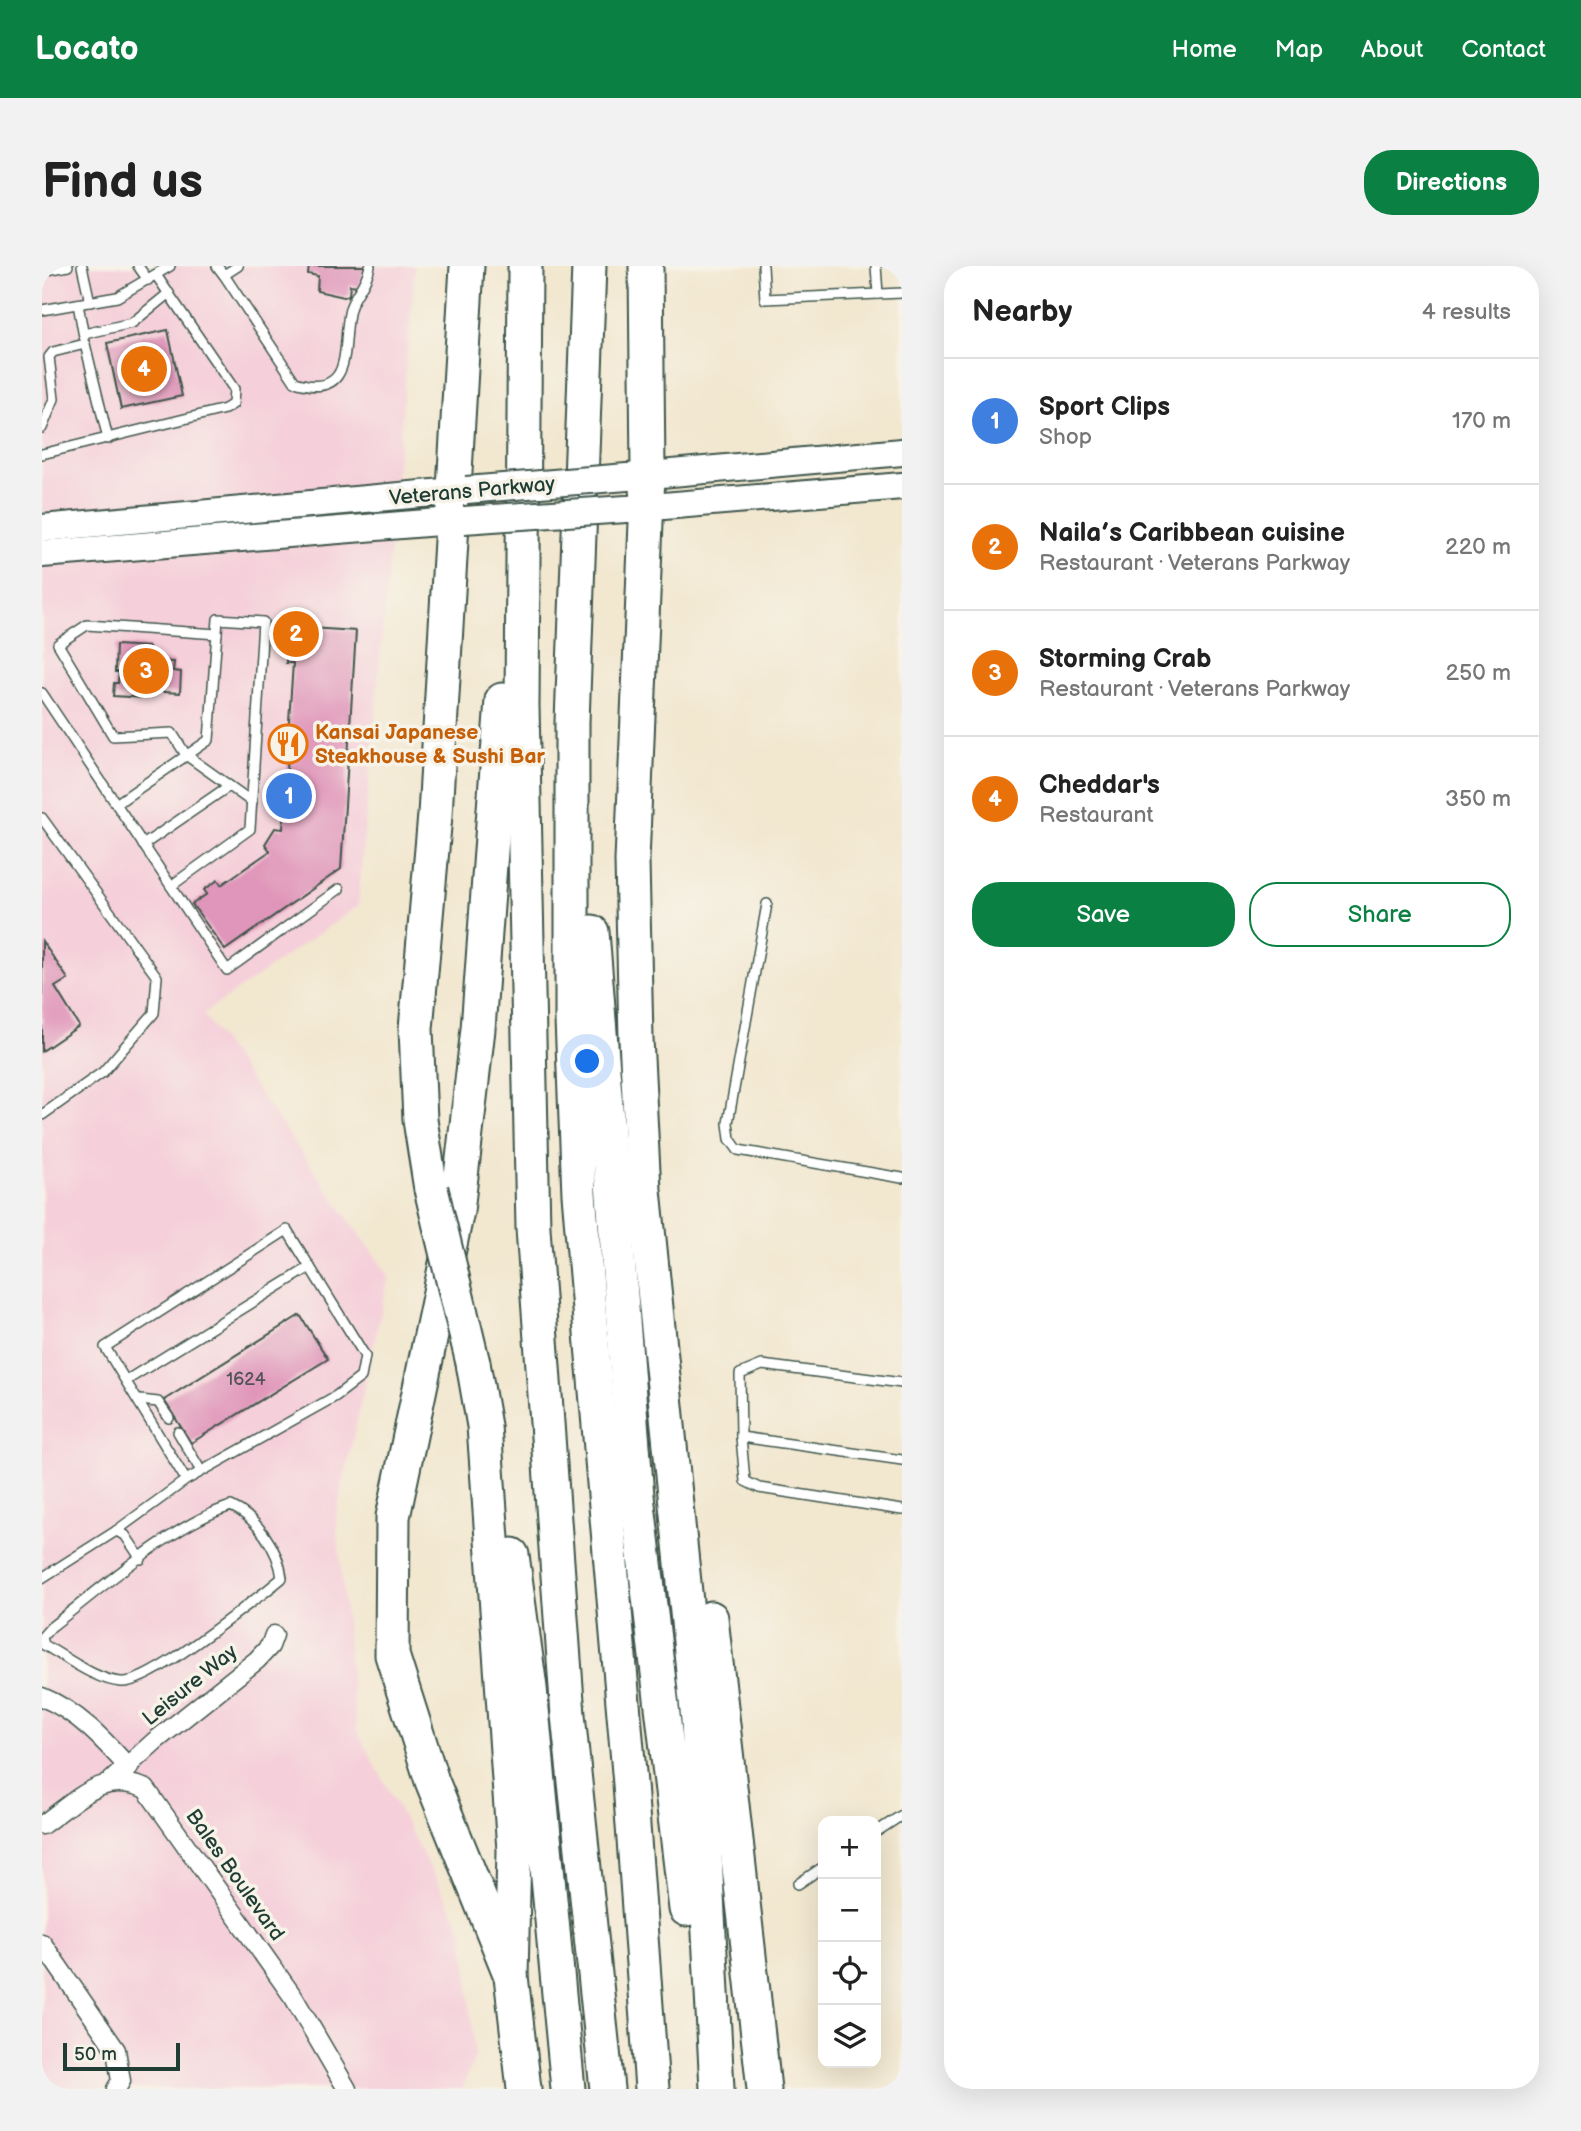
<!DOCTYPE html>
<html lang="en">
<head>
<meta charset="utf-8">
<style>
	body { margin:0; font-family:"Balsamiq Sans",sans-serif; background:#f2f2f2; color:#222 }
	.controls { position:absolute; right:21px; bottom:21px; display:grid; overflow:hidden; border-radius:14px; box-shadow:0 7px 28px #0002 }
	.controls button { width:63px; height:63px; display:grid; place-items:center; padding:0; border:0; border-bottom:2px solid #e0e0e0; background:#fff; color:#222; font:35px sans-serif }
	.scale { position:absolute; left:21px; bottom:18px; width:117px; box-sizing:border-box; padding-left:7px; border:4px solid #1f3d34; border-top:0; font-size:19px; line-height:24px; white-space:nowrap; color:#1f3d34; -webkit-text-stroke:5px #f7f3e8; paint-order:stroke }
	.you { position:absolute; left:546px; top:796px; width:24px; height:24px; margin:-18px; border:5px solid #fff; border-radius:50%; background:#1a73e8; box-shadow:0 0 0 10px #1a73e833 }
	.badge { display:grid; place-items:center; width:46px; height:46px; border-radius:50%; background:#0b8043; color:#fff; font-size:23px; font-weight:700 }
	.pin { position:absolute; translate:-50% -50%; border:4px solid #fff; box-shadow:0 2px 7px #0006 }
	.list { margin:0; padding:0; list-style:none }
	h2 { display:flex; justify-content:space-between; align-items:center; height:91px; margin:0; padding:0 28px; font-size:30px }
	h2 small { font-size:23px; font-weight:400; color:#767676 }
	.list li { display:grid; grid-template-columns:46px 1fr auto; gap:21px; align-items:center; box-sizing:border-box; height:126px; padding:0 28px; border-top:2px solid #e0e0e0 }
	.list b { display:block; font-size:26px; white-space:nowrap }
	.list p { margin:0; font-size:23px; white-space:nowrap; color:#767676 }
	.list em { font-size:23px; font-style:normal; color:#767676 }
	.actions { display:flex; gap:14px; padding:21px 28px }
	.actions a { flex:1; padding:16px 0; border:2px solid #0b8043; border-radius:28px; text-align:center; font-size:24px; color:#0b8043 }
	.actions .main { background:#0b8043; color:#fff }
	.icon { flex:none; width:38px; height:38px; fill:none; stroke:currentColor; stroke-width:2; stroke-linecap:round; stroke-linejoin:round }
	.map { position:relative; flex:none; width:860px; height:1823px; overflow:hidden; border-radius:28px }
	header { display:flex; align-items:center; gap:42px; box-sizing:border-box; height:98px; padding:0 35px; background:#0b8043; color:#fff }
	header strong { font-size:33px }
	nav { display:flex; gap:38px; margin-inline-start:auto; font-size:24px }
	.intro { display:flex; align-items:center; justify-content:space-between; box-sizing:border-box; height:168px; padding:0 42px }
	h1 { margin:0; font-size:49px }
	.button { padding:18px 32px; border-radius:28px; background:#0b8043; color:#fff; font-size:24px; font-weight:700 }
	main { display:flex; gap:42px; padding:0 42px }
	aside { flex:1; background:#fff; border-radius:28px; box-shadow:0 7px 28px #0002 }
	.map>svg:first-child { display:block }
	.built { fill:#f5cfda }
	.building { fill:#e096ba }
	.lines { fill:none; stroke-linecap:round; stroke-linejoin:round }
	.lane-casing { stroke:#3f564b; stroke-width:12 }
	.street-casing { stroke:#3f564b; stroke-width:21 }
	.secondary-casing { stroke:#3f564b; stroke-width:30 }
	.highway-casing { stroke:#3f564b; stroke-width:37 }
	.lane { stroke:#fff; stroke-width:9 }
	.street { stroke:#fff; stroke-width:18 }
	.secondary { stroke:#fff; stroke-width:26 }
	.highway { stroke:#fff; stroke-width:33 }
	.secondary-bridge-casing { stroke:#3f564b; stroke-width:30; stroke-linecap:butt }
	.highway-bridge-casing { stroke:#3f564b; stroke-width:37; stroke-linecap:butt }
	.secondary-bridge { stroke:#fff; stroke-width:26 }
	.highway-bridge { stroke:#fff; stroke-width:33 }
	.labels { text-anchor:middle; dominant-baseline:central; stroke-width:7; stroke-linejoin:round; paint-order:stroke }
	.number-label { font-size:18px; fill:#4f5356 }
	.street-label { font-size:21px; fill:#1f3d34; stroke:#f7f3e8 }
	.food-label { font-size:21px; font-weight:bold; fill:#c56008; stroke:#f7f3e8; text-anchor:start }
</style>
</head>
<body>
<header>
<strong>Locato</strong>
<nav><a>Home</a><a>Map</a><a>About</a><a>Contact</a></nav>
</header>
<div class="intro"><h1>Find us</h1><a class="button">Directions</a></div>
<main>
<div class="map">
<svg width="860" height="1823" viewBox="0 0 860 1823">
	<rect width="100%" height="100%" fill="#f7f3e8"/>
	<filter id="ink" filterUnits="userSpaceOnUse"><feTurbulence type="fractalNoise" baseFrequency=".0143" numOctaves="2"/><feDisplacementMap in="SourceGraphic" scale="14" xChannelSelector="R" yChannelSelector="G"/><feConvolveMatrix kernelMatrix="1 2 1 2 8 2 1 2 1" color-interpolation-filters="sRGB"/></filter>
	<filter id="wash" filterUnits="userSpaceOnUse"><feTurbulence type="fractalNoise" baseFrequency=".00686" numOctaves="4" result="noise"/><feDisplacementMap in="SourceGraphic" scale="28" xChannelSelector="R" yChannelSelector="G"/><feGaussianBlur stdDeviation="1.57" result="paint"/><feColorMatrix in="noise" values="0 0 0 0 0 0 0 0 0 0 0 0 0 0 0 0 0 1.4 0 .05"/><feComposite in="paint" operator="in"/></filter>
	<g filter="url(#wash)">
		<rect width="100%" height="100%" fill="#f2e7cf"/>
		<!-- built -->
		<polygon class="built" points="0,0 373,0 316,640 161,748 347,1010 294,1249 314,1463 422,1666 433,1791 420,1823 0,1823"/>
		<g id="blocks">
			<!-- building -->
			<g class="building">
				<polygon points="267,0 323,0 317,20 308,19 307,29 302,31 275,25 276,10 266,8"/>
				<polygon points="126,64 140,130 79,143 65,77"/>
				<polygon points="252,361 314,365 299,603 183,684 150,638 165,628 162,624 176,614 179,619 228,585 223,578 233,562 241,563 246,488 239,487 240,468 246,469 251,397 244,397 245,378 251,379"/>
				<polygon points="74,379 107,381 106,395 132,396 131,405 139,406 138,427 105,425 105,432 71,430 72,417 76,417 77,406 73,406"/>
				<polygon points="0,675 26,713 13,721 37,760 0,785"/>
				<polygon points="258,1049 286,1093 149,1177 122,1134"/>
			</g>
		</g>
	</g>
	<g filter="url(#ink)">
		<use href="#blocks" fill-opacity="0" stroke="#3f564b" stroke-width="2"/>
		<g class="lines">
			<!-- lane casing -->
			<g class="lane-casing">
				<g id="lane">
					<polyline points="40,0 48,36"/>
					<polyline points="96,0 106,14"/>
					<polyline points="175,0 182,9"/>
					<path d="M196,0l-14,9 71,107c62,19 46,-40 55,-73 5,-17 16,-23 20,-43"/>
					<polyline points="721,0 723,33 860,27"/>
					<polyline points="834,0 836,28"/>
					<polyline points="0,5 26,0"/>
					<polyline points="36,38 42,71"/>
					<polyline points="0,44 75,31 128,0"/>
					<polyline points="42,68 90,57 127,27"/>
					<polyline points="0,162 12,133 7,91 11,86 43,78 66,173"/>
					<polyline points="0,188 183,143 191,138 192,123 114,9"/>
					<polyline points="175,368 45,359 16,378 71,470 130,467 144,489 210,536"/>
					<polyline points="0,427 185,704 297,623"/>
					<polyline points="74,538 167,474 176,353 221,356 208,563 129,620"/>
					<polyline points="0,552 115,711 112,747 61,806 0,849"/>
					<polyline points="101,579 187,520"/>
					<polyline points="725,638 686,857 688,873 696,884 860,912"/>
					<polyline points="85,1114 268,1001"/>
					<polyline points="860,1117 720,1099 698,1108 699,1171 860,1194"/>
					<polyline points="98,1134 116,1136 127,1152"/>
					<polyline points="136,1166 159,1205"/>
					<polyline points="699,1171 703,1215 717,1222 860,1244"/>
					<path d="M189,1240c26,12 48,44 51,72l-17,14c-27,19 -116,93 -144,90 -26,-2 -55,-25 -77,-37l-2,-8 9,-10c51,-39 120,-102 180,-121z"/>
					<polyline points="74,1265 144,1214 294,1130 319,1111 323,1090 245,964 63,1081 144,1214"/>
					<polyline points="0,1312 74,1265 83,1269 99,1293"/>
					<polyline points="834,1566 860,1549"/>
					<polyline points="756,1618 781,1601"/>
				</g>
			</g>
			<!-- street casing -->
			<g class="street-casing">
				<g id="street">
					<path d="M0,1431c35,14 62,43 87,71"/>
					<polyline points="69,1515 113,1475 215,1394 228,1380 232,1369"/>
					<path d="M0,1559c36,-25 59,-55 104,-36l148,209 53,91"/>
					<polyline points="0,1677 74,1784 79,1815 74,1823"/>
				</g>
			</g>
			<!-- secondary casing -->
			<g class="secondary-casing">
				<g id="secondary">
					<polyline points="586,211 860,186"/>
					<polyline points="586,243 860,220"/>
					<polyline points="0,262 424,224"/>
					<polyline points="0,288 422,254"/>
				</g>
			</g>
			<!-- highway casing -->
			<g class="highway-casing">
				<g id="highway">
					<polyline points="483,0 480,440 491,962 526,1449 565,1823"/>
					<polyline points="547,0 530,456 530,754 537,928 588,1518 610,1823"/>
					<polyline points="604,0 606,208 590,595 594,773 602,924 656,1454 675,1823"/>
					<polyline points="460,434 436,763 415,945 351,1251 350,1389 390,1515 469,1710"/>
					<polyline points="550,666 595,1230 644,1643"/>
					<polyline points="389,923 378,854 374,763 393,549 425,0"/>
					<polyline points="431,1097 442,1160 472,1584 469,1710 482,1823"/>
					<polyline points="470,1289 488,1422 526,1823"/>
					<polyline points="669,1352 722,1823"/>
				</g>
			</g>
			<!-- lane -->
			<use href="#lane" class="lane"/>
			<!-- street -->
			<use href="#street" class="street"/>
			<!-- secondary -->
			<use href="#secondary" class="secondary"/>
			<!-- highway -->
			<use href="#highway" class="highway"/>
			<!-- secondary-bridge casing -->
			<g class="secondary-bridge-casing">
				<g id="secondary-bridge">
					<polyline points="424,224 585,211"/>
					<polyline points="422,254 584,243"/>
				</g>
			</g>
			<!-- highway-bridge casing -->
			<g class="highway-bridge-casing">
				<polyline id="highway-bridge" points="389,923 431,1097"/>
			</g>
			<!-- secondary-bridge -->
			<use href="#secondary-bridge" class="secondary-bridge"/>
			<!-- highway-bridge -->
			<use href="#highway-bridge" class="highway-bridge"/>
		</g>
	</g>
	<!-- icons -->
	<defs>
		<g id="restaurant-ring" transform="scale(2.0125)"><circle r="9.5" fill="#f7f3e8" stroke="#e8710a" stroke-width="1.5"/><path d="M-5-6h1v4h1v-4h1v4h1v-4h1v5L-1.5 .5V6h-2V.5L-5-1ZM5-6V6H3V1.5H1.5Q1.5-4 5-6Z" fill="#e8710a"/></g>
	</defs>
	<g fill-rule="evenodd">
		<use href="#restaurant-ring" x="246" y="478"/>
	</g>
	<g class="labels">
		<!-- number labels -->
		<g class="number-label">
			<text x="204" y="1113">1624</text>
		</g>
		<!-- street labels -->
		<g class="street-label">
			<text transform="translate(430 225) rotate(-5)">Veterans Parkway</text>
			<text transform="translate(148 1419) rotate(-39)">Leisure Way</text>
			<text transform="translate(193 1609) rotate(55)">Bales Boulevard</text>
		</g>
		<!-- food labels -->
		<g class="food-label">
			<text x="273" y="466">Kansai Japanese<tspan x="273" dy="24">Steakhouse &amp; Sushi Bar</tspan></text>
		</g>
	</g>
</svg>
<div class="controls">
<button>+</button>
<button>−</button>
<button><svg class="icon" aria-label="locate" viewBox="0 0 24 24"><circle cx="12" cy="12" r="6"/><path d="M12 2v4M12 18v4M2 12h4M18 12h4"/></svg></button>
<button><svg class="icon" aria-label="layers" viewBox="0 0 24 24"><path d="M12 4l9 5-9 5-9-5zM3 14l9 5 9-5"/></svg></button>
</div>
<div class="scale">50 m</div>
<div class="you"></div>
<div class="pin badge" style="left:247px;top:530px;background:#3f7fe0">1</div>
<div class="pin badge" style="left:254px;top:368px;background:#e8710a">2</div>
<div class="pin badge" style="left:104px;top:405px;background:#e8710a">3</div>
<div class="pin badge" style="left:102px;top:103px;background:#e8710a">4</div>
</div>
<aside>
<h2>Nearby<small>4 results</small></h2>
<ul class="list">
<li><span class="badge" style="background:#3f7fe0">1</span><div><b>Sport Clips</b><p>Shop</p></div><em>170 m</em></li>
<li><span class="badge" style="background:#e8710a">2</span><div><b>Naila’s Caribbean cuisine</b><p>Restaurant · Veterans Parkway</p></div><em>220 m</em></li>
<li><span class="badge" style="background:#e8710a">3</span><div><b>Storming Crab</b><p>Restaurant · Veterans Parkway</p></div><em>250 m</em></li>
<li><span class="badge" style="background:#e8710a">4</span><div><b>Cheddar's</b><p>Restaurant</p></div><em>350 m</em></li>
</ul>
<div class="actions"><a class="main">Save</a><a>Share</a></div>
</aside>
</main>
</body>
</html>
